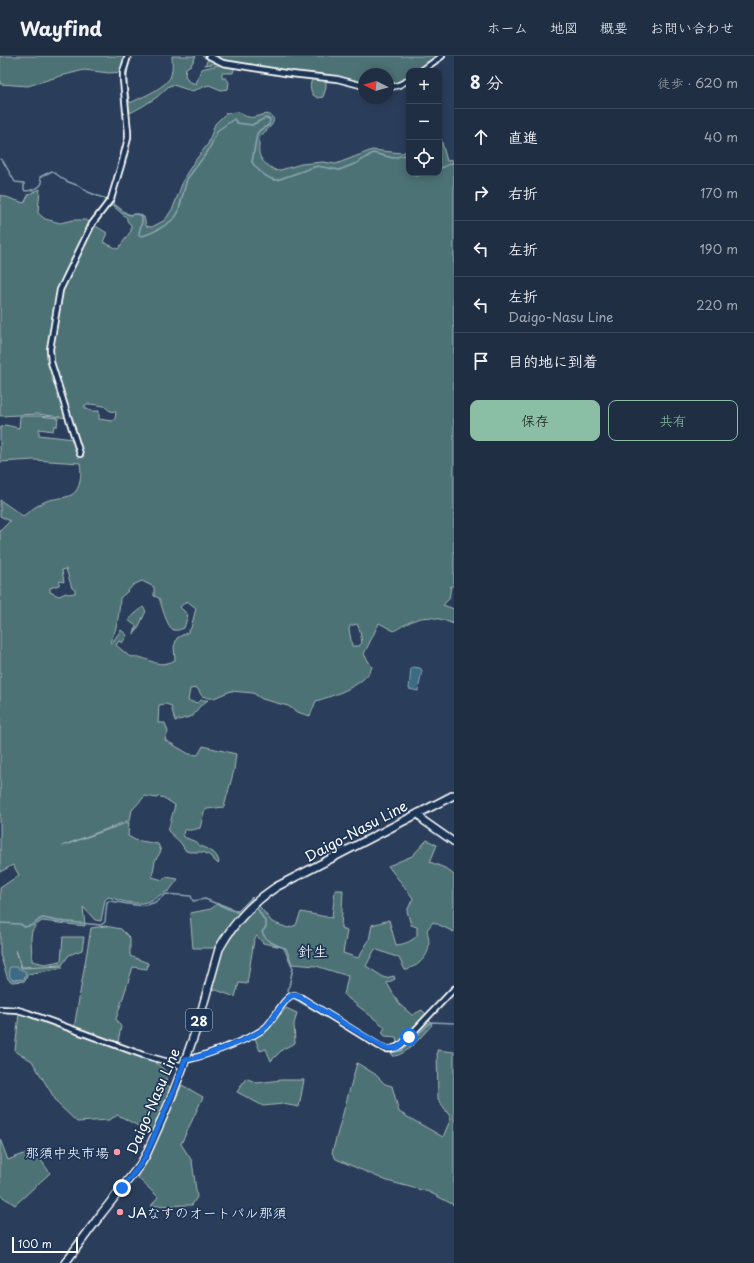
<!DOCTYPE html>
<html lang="ja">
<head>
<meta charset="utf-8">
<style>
	body { margin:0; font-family:"Playpen Sans","Klee One",sans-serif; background:#28364b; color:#f1f3f6 }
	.controls { position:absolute; right:12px; top:12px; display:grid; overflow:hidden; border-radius:8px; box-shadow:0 2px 10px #0003 }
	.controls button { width:36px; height:36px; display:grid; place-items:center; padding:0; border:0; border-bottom:1px solid #3d4a5d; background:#202e44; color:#f1f3f6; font:20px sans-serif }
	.compass { position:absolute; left:358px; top:12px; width:36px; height:36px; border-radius:50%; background:#202e44; box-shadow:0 2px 10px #0003; rotate:275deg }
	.scale { position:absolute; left:12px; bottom:10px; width:66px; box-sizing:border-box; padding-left:4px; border:2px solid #fff; border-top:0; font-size:11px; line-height:14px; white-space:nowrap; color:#fff; -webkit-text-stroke:3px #1d3557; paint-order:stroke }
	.stop { position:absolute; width:12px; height:12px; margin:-9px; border:3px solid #1a73e8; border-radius:50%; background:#fff }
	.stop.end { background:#1a73e8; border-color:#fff; box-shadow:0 1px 4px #0008 }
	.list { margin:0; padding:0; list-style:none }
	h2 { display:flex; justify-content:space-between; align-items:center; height:52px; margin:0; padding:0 16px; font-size:17px }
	h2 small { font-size:13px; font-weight:400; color:#a2a8b2 }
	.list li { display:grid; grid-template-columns:26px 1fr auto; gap:12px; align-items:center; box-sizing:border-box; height:56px; padding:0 16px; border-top:1px solid #3d4a5d }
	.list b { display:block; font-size:15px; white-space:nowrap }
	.list p { margin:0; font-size:13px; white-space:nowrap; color:#a2a8b2 }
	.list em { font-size:13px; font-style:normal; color:#a2a8b2 }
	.actions { display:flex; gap:8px; padding:12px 16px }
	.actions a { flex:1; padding:9px 0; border:1px solid #8abfa5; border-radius:8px; text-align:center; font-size:14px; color:#8abfa5 }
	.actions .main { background:#8abfa5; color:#111 }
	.icon { flex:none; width:22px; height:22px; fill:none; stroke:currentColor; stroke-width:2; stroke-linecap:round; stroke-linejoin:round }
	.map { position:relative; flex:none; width:454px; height:1207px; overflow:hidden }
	header { display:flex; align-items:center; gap:24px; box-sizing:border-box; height:56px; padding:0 20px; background:#202e44; border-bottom:1px solid #3d4a5d }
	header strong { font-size:19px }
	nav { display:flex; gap:22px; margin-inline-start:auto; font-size:14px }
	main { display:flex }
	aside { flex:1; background:#202e44 }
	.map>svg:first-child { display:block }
	.green { fill:#4e7274; stroke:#a6b8ba; fill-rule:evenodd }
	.water { fill:#3e6a84; stroke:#8ba6b5 }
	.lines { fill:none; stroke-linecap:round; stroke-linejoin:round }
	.stream { stroke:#8ba6b5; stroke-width:1.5 }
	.minor-casing { stroke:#fff; stroke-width:8 }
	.tertiary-casing { stroke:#fff; stroke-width:9 }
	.primary-casing { stroke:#fff; stroke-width:10 }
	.minor { stroke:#1d3557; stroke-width:4.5 }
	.tertiary { stroke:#1d3557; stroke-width:6 }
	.primary { stroke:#1d3557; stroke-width:7 }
	.route { stroke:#1a73e8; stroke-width:5 }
	.poi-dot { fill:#ff9aa2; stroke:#1d3557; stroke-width:1.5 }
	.labels { text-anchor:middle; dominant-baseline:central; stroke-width:3.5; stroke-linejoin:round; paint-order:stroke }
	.shield { fill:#1d3557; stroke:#bbc2cd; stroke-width:1 }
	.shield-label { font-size:13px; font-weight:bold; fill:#fff }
	.street-label { font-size:14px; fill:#fff; stroke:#1d3557 }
	.poi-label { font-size:14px; fill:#fff; stroke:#1d3557; text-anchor:end }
	.neighbourhood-label { font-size:15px; fill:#fff; stroke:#1d3557 }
</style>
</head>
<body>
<header>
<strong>Wayfind</strong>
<nav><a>ホーム</a><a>地図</a><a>概要</a><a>お問い合わせ</a></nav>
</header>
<main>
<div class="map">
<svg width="454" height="1207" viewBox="0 0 454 1207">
	<rect width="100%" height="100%" fill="#2a3d5a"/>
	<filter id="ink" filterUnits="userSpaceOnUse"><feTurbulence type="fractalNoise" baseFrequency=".025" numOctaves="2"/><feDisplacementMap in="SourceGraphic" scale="8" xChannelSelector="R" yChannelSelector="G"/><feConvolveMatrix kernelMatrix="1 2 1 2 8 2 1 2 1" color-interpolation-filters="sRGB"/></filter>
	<g filter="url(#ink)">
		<!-- green -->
		<g class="green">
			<path d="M0,0h132c-7,17 -6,29 -2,47 10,-5 38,-16 41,-28 2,-6 1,-13 1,-19h24l-5,9 -5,3 -1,7 3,6 8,3 5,-15 22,-5 -3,-1 -15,2 3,-6 -6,-3h237l-21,15h-9v6l-21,9v-12h-24v10l-38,-5v9l-3,9 -5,1 -5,-3c-3,-6 -4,-11 0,-17l-78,-12 -2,7h-11v5h4l3,4 -1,7 -7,1 -12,-5 -17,6 -19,-6 -4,1 -12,11 -14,9 -11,6 -6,1 -4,-41 -13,1 -25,-3 -27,7 -29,9 -28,-2z"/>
			<path d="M238,56c3,2 8,5 11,5 6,2 16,-5 21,-2 11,7 -7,17 -10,22 -1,2 -1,6 -1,9 -2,13 7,19 18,25l24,-7 22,-2 13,2 36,-14 30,3 7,-3v23h30v-33l2,-1 6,22 7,-1v426h-3l-2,13 -6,6 11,4v15c-28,-11 -35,-8 -60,7l-15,-8 -15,31 8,13c-6,18 -39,29 -56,34l-6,15 -13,-4 -9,-6 -26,-7 -9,-6 -22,-2 -17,7h-5l-7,-2 -5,-8 -7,1 -2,12 10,2 3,-3h7l-9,7 -6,9 -18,5 -4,-15 -5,-2 -7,1 -1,18h7l3,9 -3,8 24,14 9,1 5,-9 33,8 -2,16 -10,37 -17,2 -3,3 -4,16 -8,2h-8l-1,5 1,2c4,2 8,3 12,5 3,2 2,3 5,4 9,4 17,7 18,17l-1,1 -9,-9 -6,-3h-13l-4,-1 -6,-9 -12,-11 7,-26 -11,-7 -6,-2 -1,2 -12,-2 -13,14 -2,10 -68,26 67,-24 -1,14 7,4 23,4 3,7 -6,10 -3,16 11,3 3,-3 12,2 -9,12c-8,2 -10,6 -17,9 -14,7 -30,1 -44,-3l-3,3 -4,21 -6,-1 -12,-13 2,19 -43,-5 -6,4 -4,6 -1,6 1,24 13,3 16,-3 2,-24h21l-2,13 -13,5 -7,10 -40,2 -6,-17 5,18 41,-2 1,2 -35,6 -3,7 -13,1 -4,-3 -8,-24v-67l19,-13 -6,-10 -13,7v-341l10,-10 -10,-5v-16l23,16c6,-4 14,-11 21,-14 8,-4 17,-3 25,-6 12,-4 13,-22 11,-33l-46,-3 -34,2v-34l5,-3 14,3 1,-12h20l18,2 -1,8h-3l-1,5 -14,-2v6l35,4 -7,-21 -29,-4 -38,2v-221l24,8 5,-9 11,-5 -2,24 7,6 15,4 13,-3h13l21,13 -4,9 15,7 13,-18v-6l-4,-4v-3l-14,-12h-2l-8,7 8,-10 18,12 9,-1 6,3 2,9 6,1 13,-7 8,-12 12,-32 9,-14 14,-18 7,-20 11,-11zM90,348l14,2 6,5 6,1 -1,7 -3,2 -13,-2v-8h-8l-6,-3v-3zM66,513l6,19 3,2v3l-7,1 -2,-1 -7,3 -9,-4v-4l9,-3 1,-4 4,1 -2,-12zM142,525l12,6v9l5,2c3,8 8,30 15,32 4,1 7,-1 10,-2l4,-13 -8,-8 7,-6 9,7 -5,20 -3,4 -11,6 -3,9 1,13c-20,11 -27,-6 -45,-3l-14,-12 3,-4 3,2 5,-8 -6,-5 -9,13 -2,-1c8,-14 9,-29 10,-44l8,-7 5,-6zM357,568l3,7 2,12 -3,3h-7l-3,-17 1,-3z"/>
			<polygon points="143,551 146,555 139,570 134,578 136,570 128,564"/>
			<path d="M427,784l10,5 -7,17 15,6 9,7v57l-21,-10 -6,8c3,13 4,23 -8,33 -3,4 -8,3 -11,7h-3l-6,-12 -24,-9 -9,17 19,12 9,-2 1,3 -8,4 12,21 13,11 10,-5 5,5 5,10c-9,9 -26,32 -40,31v-11l5,-2 -1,-6 -11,-1 -3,-3 3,-6 -41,-32 4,-19 -32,-10 -24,-2 -6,-16 -23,-5 -6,-7 -3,4 -7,44 -8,-1 -4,14 -24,-9 6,-40h-24l-3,-35 21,-4 7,-6 20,8 14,-14 20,25 16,6 8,-3 5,-13 31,6 3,-28h8l-2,38 6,3 -4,22 15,5 11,-18 3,-15 17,-5 7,25c9,-1 14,-3 21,-9v-9l-6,-2 -4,-14 6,-13 -25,-32 24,-10z"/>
			<polygon points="105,870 121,873 130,882 130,900 148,907 147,913 133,911 116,963 121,971 118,986 74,972 91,872"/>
			<polygon points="286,952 297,957 294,968 295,987 283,993 271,1005 266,993 260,995 255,982 267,974"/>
			<polygon points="19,957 155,1006 168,1017 165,1028 172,1032 151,1077 118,1059 109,1064 77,1066 58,1048 32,1005 15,995"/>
			<polygon points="437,994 454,996 454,1149 429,1136 387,1125 336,1103 332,1097 357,1007 375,1018 385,1028 392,1030 399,1056 443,1081 451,1062 438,1043"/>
			<polygon points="246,1022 257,1027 281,1024 304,1024 299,1051 283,1048 263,1050 237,1036"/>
			<polygon points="182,1029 203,1041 181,1088 192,1105 197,1141 192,1149 151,1150 158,1141 138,1122 150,1099"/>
			<polygon points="0,1083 8,1104 34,1094 50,1117 15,1149 0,1139"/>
		</g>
		<!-- water -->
		<g class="water">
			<polygon points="413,611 420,612 422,614 418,635 409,633 411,612"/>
			<polygon points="11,911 16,911 26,916 25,921 24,923 13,924 10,921 9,912"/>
		</g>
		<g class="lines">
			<!-- stream -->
			<g class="stream">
				<path d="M0,103l3,2 12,21 9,1v6l1,2c6,0 15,-3 17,-8l-2,-6 12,-6 14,10 13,5 9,6 20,8"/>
				<polyline points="409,110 409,114"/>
				<polyline points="439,113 454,106"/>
				<polyline points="410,117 416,120 427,117"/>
				<path d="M111,146l16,12c5,2 9,-2 14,1 4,8 -3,13 -2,21 10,0 35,-14 39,-23l9,-34 21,-28 10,-21 16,-11 3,4 15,2 13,-7 5,1 -1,6 -9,5 -3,4 -5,28c4,7 16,18 25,18l40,-14 22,4 18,-7 16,-10 20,5 16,-4"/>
				<path d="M257,852l9,15v4l-4,5c4,10 13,12 22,16l9,20 -5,23"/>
				<path d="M0,867l20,1 5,3 8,-2 7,-6 3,-1 15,3 43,4 4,-3 2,-20 2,-1c14,1 30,8 44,2 5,-2 8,-6 13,-9l25,2 2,5 12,-2 34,14 13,-14"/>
				<polyline points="295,943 388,997 401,995 431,966 454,967"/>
			</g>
			<!-- minor casing -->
			<g class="minor-casing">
				<g id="minor">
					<polyline points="209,0 223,7 291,18 337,23 364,30"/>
					<polyline points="421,15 442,0"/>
					<polyline points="388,32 399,29 409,24"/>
					<polyline points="80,398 51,306 50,293 60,234 92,168 111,143 122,106 128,82 128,76 123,24 123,16 128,0"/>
					<polyline points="0,953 18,954 28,957 143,999 183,1010"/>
					<path d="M185,1004c17,-3 69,-22 81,-33 7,-6 19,-32 28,-32 2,0 4,2 6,2l79,49 6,3h6l6,-2 5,-3 52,-55"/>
				</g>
			</g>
			<!-- tertiary casing -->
			<g class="tertiary-casing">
				<polyline id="tertiary" points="418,757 424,765 454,786"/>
			</g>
			<!-- primary casing -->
			<g class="primary-casing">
				<path id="primary" d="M65,1207l37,-50 38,-48 6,-10 21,-47 14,-36 16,-45 22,-78c14,-26 33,-46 57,-62l178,-92"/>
			</g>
			<!-- minor -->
			<use href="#minor" class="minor"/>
			<!-- tertiary -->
			<use href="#tertiary" class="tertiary"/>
			<!-- primary -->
			<use href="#primary" class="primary"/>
		</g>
	</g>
	<g class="lines" filter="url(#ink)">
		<!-- route -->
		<path class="route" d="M122,1132l18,-23 6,-10 29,-67 10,-28c18,-3 68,-21 81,-33 7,-6 19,-32 28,-32 2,0 4,2 6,2l85,51h12l12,-11"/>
	</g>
	<!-- markers -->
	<g class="poi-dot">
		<circle cx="117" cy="1096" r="4"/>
		<circle cx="120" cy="1156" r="4"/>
	</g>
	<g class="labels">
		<!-- shield labels -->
		<rect class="shield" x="186" y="953" width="26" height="22" rx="3"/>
		<g class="shield-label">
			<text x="199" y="964">28</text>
		</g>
		<!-- street labels -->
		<g class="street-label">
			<text transform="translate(356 775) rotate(-28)">Daigo-Nasu Line</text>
			<text transform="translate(153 1045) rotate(-67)">Daigo-Nasu Line</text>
		</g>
		<!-- poi labels -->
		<g class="poi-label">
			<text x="109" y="1096">那須中央市場</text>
			<text x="128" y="1156" text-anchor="start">JAなすのオートパル那須</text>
		</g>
		<!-- neighbourhood labels -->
		<g class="neighbourhood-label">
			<text x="313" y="894">針生</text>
		</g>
	</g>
</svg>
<div class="controls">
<button>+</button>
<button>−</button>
<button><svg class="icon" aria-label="locate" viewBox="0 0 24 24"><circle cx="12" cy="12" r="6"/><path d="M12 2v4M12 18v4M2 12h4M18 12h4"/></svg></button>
</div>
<svg class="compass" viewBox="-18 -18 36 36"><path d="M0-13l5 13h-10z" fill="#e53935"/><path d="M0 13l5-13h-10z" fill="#a2a8b2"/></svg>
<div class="scale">100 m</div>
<div class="stop" style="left:409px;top:981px"></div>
<div class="stop end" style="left:122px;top:1132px"></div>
</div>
<aside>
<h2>8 分<small>徒歩 · 620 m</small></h2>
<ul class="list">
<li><svg class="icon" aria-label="ahead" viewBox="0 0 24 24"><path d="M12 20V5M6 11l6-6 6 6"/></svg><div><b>直進</b></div><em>40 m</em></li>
<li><svg class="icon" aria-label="right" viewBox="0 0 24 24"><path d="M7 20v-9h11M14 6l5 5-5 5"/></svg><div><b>右折</b></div><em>170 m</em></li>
<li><svg class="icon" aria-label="left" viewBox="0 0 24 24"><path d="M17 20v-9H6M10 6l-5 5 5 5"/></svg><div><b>左折</b></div><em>190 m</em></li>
<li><svg class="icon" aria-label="left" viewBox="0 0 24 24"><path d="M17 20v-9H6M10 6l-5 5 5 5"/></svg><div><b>左折</b><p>Daigo-Nasu Line</p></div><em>220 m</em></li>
<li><svg class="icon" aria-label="arrive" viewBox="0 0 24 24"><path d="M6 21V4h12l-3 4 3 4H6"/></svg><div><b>目的地に到着</b></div></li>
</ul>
<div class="actions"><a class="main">保存</a><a>共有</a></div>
</aside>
</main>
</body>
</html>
